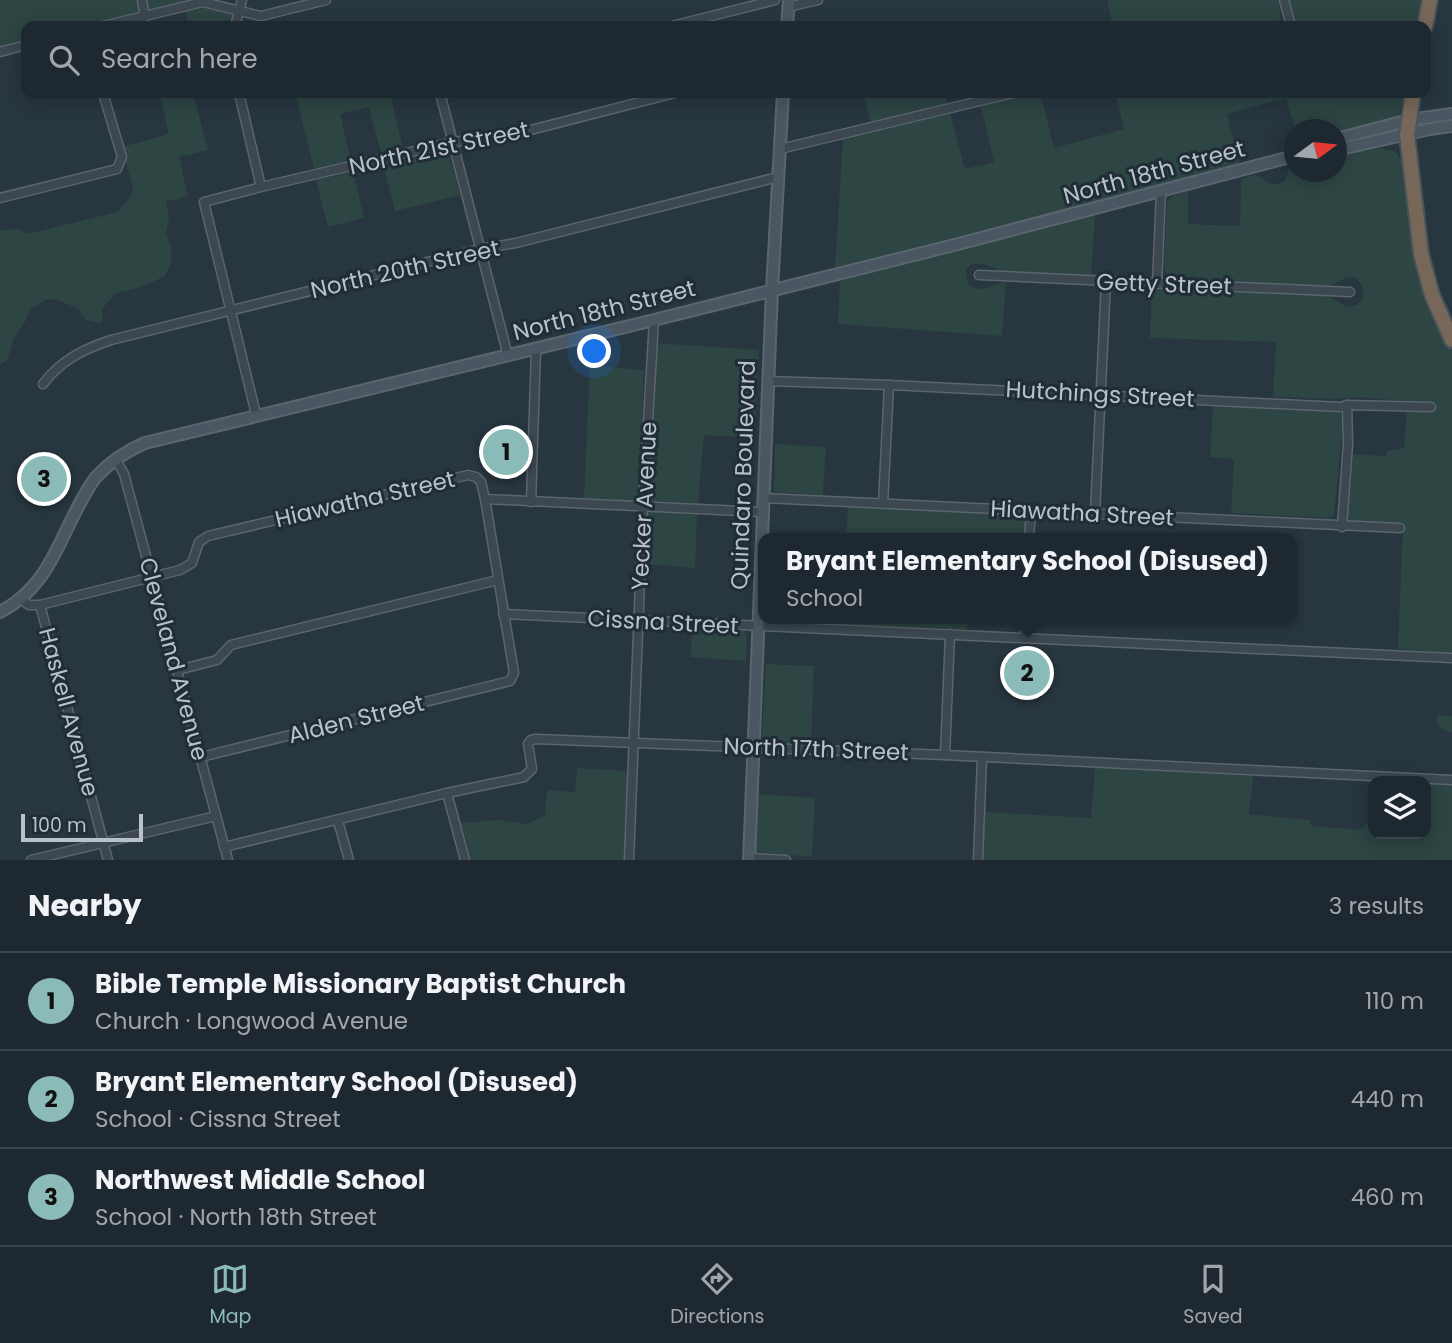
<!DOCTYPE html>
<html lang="en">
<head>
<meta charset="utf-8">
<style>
	body { margin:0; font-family:Poppins,sans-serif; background:#263038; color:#f1f3f6 }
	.controls { position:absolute; right:21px; bottom:21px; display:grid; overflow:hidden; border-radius:14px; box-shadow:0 4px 18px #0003 }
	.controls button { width:63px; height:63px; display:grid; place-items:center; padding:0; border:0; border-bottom:2px solid #3c444c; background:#1e2830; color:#f1f3f6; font:35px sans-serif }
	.compass { position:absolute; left:1284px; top:119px; width:63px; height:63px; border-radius:50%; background:#1e2830; box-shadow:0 4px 18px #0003; rotate:75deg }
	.scale { position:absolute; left:21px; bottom:18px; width:122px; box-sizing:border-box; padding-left:7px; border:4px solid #b9c2cb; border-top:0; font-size:19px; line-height:24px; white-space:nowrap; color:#b9c2cb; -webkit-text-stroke:5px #202c36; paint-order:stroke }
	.you { position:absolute; left:595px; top:352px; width:24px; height:24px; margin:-18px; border:5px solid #fff; border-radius:50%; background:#1a73e8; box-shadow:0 0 0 10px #1a73e833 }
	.badge { display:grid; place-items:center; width:46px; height:46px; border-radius:50%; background:#8bbbb9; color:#111; font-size:23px; font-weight:700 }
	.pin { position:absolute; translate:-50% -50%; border:4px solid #fff; box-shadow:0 2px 7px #0006 }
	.popup { position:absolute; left:758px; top:533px; width:539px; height:91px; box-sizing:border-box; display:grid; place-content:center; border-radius:14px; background:#1e2830; filter:drop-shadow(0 2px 5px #0005); font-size:23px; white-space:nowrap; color:#a1a6ab }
	.popup b { font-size:26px; color:#f1f3f6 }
	.popup::after { content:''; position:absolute; left:50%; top:100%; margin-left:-14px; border:14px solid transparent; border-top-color:#1e2830 }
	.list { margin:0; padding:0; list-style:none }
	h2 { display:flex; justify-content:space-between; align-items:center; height:91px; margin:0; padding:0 28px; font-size:30px }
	h2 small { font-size:23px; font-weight:400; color:#a1a6ab }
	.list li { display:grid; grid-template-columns:46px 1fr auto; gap:21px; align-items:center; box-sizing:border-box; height:98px; padding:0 28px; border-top:2px solid #3c444c }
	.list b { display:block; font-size:26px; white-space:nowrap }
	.list p { margin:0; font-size:23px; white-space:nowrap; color:#a1a6ab }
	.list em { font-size:23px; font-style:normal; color:#a1a6ab }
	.icon { flex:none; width:38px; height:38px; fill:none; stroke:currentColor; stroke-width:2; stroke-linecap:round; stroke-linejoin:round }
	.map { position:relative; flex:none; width:1452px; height:860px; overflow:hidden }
	.search { position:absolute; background:#1e2830; box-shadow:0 4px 18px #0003; left:21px; right:21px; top:21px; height:77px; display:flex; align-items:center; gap:18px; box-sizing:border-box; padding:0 24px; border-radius:14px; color:#a1a6ab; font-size:26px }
	.sheet { height:385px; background:#1e2830 }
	nav { display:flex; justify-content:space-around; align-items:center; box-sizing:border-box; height:98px; border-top:2px solid #3c444c; background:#1e2830; font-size:19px; color:#a1a6ab }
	nav a { display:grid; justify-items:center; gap:4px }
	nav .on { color:#8bbbb9 }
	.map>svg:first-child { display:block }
	.green { fill:#2d4543 }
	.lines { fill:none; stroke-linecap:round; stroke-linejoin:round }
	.street-casing { stroke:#5a656e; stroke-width:11 }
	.secondary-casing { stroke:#5a656e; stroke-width:14 }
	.highway-casing { stroke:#47525b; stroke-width:18 }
	.street { stroke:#3c4750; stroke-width:8 }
	.secondary { stroke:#4a5763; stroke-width:10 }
	.highway { stroke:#766759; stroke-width:14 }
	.labels { text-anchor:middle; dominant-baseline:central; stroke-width:6; stroke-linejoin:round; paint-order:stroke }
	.street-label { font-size:23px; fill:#b9c2cb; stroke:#202c36 }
</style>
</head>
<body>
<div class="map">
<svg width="1452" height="860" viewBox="0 0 1452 860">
	<rect width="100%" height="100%" fill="#283640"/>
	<!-- green -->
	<g class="green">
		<polygon points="0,0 189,0 83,26 26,26 26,40 0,47"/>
		<polygon points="1112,0 1278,0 1281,20 1256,26 1113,26 1107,1"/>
		<polygon points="1289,0 1421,0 1416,26 1296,26"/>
		<polygon points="209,7 230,12 232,16 231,26 189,26 185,11"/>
		<polygon points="159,93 193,93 208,150 179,157 188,196 166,202 169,219 166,234 171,246 171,263 165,276 142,287 116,293 102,309 103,319 100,323 86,320 77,308 55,299 45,300 30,310 24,324 15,336 7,360 0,365 0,230 19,229 28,234 117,212 129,199 133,189 122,147 169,134"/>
		<polygon points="295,93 411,93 391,98 403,148 381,153 369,107 340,114 351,160 314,169"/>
		<polygon points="863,93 945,93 948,105 871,124"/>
		<polygon points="1033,93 1040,93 1054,148 1124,129 1116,93 1404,93 1400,113 1393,119 1337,135 1336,130 1295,129 1286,98 1227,114 1239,165 835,268 843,139 950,114 965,169 994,162 981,106"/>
		<path d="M1380,148l14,3 9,11 37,165 12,24v302l-54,-4 5,-125 -53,-3 -2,-4 3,-63 34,2 2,-5 17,-3 3,-36h26l4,-8 -79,-7 -21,2 -64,-2 3,-55 -126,-4 2,-50 177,8 18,11 12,-3c7,-9 5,-21 -5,-27 -12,0 -18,8 -29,9l-154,-7 -7,-9 3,-68 6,-6 15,-4v32l52,2 1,-47 14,-4c16,5 10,15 30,6l5,-14 4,-4v9h42l1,-17z"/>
		<polygon points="445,149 448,151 460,195 395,211 383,163"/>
		<polygon points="353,171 364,218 328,227 316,180"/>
		<path d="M1095,215l-4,61 -85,-4c-13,-2 -22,-12 -35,-7l-5,5 2,14c14,11 22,0 38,-2l-4,54 -164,-12 2,-43z"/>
		<polygon points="655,343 759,350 755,438 704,435 698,503 650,501 647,498"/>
		<polygon points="590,365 644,370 639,498 635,501 584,498"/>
		<polygon points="1213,405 1337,411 1341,414 1343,421 1334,516 1329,518 1231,513 1234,459 1210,457"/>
		<polygon points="775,444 826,447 823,495 774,492"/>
		<polygon points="848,506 1022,515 1026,518 1025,538 846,538"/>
		<polygon points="650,512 697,514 695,568 645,564 647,514"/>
		<polygon points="817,619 967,619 967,630 817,624"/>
		<polygon points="692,628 743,631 747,637 746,661 691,657"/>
		<polygon points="766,664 814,666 811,745 765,741 762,735"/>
		<polygon points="1436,715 1452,716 1452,733 1439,727"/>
		<polygon points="1095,767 1253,776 1249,814 1310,820 1311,826 1359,830 1373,820 1373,834 1426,834 1426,784 1452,784 1452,860 983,860 984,812 1091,818"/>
		<polygon points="577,768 628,771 624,860 471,860 461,823 498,820 527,824 545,815 547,790 575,792"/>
		<polygon points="758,794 815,798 812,857 755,852"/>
	</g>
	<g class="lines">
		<!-- street casing -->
		<g class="street-casing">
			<g id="street">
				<polyline points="142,0 145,17"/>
				<polyline points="1284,0 1291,26"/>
				<polyline points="788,7 818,0"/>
				<polyline points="103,26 203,2 261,16 326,0"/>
				<polyline points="235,26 242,0"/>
				<polyline points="672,26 775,0"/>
				<polyline points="0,52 26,45"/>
				<polyline points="239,93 261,187"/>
				<polyline points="440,93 508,356"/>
				<polyline points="780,149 1013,93"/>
				<polyline points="0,198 117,169 122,157 103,93"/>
				<polyline points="979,275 1350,292"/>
				<polyline points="1157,284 1161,192"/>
				<polyline points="768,381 889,385 1341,407 1347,405 1431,407"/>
				<path d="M43,384c18,-24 41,-35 68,-44l369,-91 36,-6 262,-66"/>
				<polyline points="256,414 204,202 261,187 453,142 515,134 675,93"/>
				<polyline points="116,460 124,474 228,860"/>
				<polyline points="764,498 1400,528"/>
				<polyline points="485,499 763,512"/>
				<polyline points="531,502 536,349"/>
				<polyline points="883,504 889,385"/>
				<polyline points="1095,513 1106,282"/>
				<polyline points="1342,527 1348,443 1347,405"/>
				<polyline points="1029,538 1031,511"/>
				<polyline points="21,599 29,605 40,605 180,570 192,563 199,542 208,536 468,475 476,477 481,482 485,499 514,673 510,681 201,757"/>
				<polyline points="40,605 108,860"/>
				<polyline points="503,614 1452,658"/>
				<polyline points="1025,638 1026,619"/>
				<polyline points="178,670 217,660 231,645 498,580"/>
				<polyline points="945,755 950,634"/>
				<polyline points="447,793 465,860"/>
				<polyline points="338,821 349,860"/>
				<polyline points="224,847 447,793 524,777 532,769 528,744 531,740 536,739 945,755 1452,780"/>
				<polyline points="749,858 786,860"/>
				<polyline points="31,860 216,816"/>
				<polyline points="629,860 643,506 654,320"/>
				<polyline points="978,860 982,757"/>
			</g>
		</g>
		<!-- secondary casing -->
		<g class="secondary-casing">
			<g id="secondary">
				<polyline points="787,26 789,0"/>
				<polyline points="1336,139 1409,120 1452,114"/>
				<polyline points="1336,150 1430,129 1452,126"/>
				<path d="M0,612c46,-24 56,-64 79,-107 5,-9 10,-19 17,-28 14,-15 30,-26 49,-34l509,-123 304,-76 336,-88"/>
				<polyline points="749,860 772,290 783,93"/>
			</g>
		</g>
		<!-- highway casing -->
		<g class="highway-casing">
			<g id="highway">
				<polyline points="1425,26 1430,0"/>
				<polyline points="1413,93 1407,135 1421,254 1432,295 1452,340"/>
			</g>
		</g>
		<!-- street -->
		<use href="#street" class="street"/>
		<!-- secondary -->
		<use href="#secondary" class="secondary"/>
		<!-- highway -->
		<use href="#highway" class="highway"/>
	</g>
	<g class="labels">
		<!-- street labels -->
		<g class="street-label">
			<text transform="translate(439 148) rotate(-12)">North 21st Street</text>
			<text transform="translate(1154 172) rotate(-15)">North 18th Street</text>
			<text transform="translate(405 269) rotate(-13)">North 20th Street</text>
			<text transform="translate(1164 284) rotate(2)">Getty Street</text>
			<text transform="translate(604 310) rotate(-14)">North 18th Street</text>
			<text transform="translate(1100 394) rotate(3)">Hutchings Street</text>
			<text transform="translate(743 475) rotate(-88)">Quindaro Boulevard</text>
			<text transform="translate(365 499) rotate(-13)">Hiawatha Street</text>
			<text transform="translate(644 506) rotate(-87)">Yecker Avenue</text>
			<text transform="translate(1082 513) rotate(3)">Hiawatha Street</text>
			<text transform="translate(663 622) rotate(3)">Cissna Street</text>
			<text transform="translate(174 659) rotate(75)">Cleveland Avenue</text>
			<text transform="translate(69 712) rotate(75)">Haskell Avenue</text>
			<text transform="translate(356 719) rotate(-14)">Alden Street</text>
			<text transform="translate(816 749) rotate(2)">North 17th Street</text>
		</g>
	</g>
</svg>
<div class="controls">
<button><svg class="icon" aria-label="layers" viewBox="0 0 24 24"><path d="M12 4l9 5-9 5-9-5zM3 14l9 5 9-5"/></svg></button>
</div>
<svg class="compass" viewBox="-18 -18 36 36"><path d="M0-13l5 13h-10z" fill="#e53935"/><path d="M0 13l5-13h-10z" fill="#a1a6ab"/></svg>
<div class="scale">100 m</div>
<div class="you"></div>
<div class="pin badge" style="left:506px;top:452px">1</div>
<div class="pin badge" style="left:1027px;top:673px">2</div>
<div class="popup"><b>Bryant Elementary School (Disused)</b>School</div>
<div class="pin badge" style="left:44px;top:479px">3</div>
<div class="search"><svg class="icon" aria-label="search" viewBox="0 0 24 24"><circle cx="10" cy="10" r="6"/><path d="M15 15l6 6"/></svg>Search here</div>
</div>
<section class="sheet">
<h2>Nearby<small>3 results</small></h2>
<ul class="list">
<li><span class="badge">1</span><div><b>Bible Temple Missionary Baptist Church</b><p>Church · Longwood Avenue</p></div><em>110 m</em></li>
<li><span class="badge">2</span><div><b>Bryant Elementary School (Disused)</b><p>School · Cissna Street</p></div><em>440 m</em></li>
<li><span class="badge">3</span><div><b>Northwest Middle School</b><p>School · North 18th Street</p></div><em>460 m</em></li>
</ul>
</section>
<nav>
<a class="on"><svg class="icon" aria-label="map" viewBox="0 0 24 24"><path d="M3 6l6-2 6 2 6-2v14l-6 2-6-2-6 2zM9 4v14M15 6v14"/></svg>Map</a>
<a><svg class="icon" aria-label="directions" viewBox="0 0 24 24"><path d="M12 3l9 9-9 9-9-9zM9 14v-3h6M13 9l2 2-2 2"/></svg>Directions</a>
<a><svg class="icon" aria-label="saved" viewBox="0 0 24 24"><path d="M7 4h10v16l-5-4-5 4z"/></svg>Saved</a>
</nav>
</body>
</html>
